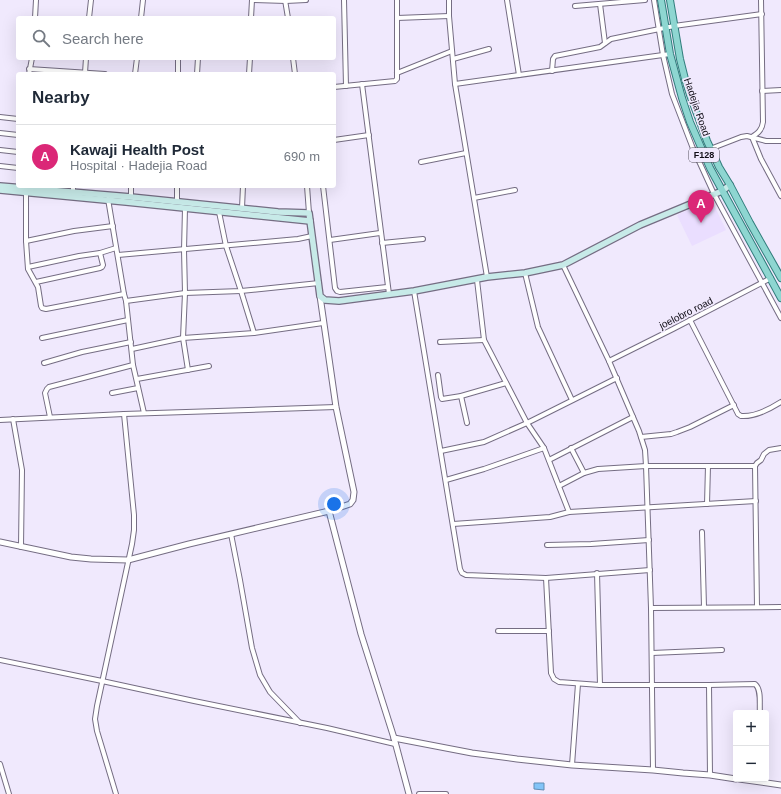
<!DOCTYPE html>
<html lang="en">
<head>
<meta charset="utf-8">
<style>
	body { margin:0; font-family:Arial,sans-serif; background:#f2f2f3; color:#1f2937 }
	.controls { position:absolute; right:12px; bottom:12px; display:grid; overflow:hidden; border-radius:4px; box-shadow:0 4px 16px #0002 }
	.controls button { width:36px; height:36px; display:grid; place-items:center; padding:0; border:0; border-bottom:1px solid #e0e1e3; background:#fff; color:#1f2937; font:20px sans-serif }
	.you { position:absolute; left:334px; top:504px; width:14px; height:14px; margin:-10px; border:3px solid #fff; border-radius:50%; background:#1a73e8; box-shadow:0 0 0 6px #1a73e833 }
	.badge { display:grid; place-items:center; width:26px; height:26px; border-radius:50%; background:#db2777; color:#fff; font-size:13px; font-weight:700 }
	.pin { position:absolute; translate:-50% -33px; filter:drop-shadow(0 1px 2px #0008) }
	.pin::after { content:''; position:absolute; top:21px; width:14px; height:12px; background:inherit; clip-path:polygon(0 0,100% 0,50% 100%) }
	.list { margin:0; padding:0; list-style:none }
	h2 { display:flex; justify-content:space-between; align-items:center; height:52px; margin:0; padding:0 16px; font-size:17px }
	h2 small { font-size:13px; font-weight:400; color:#747a83 }
	.list li { display:grid; grid-template-columns:26px 1fr auto; gap:12px; align-items:center; box-sizing:border-box; height:64px; padding:0 16px; border-top:1px solid #e0e1e3 }
	.list b { display:block; font-size:15px; white-space:nowrap }
	.list p { margin:0; font-size:13px; white-space:nowrap; color:#747a83 }
	.list em { font-size:13px; font-style:normal; color:#747a83 }
	.icon { flex:none; width:22px; height:22px; fill:none; stroke:currentColor; stroke-width:2; stroke-linecap:round; stroke-linejoin:round }
	.map { position:relative; flex:none; width:781px; height:794px; overflow:hidden }
	.search { position:absolute; background:#fff; box-shadow:0 4px 16px #0002; left:16px; top:16px; width:320px; height:44px; display:flex; align-items:center; gap:10px; box-sizing:border-box; padding:0 14px; border-radius:4px; color:#747a83; font-size:15px }
	.panel { position:absolute; background:#fff; box-shadow:0 4px 16px #0002; left:16px; top:72px; width:320px; height:116px; border-radius:4px }
	.map>svg:first-child { display:block }
	.built { fill:#eadeff }
	.water { fill:#82c4f8; stroke:#608db4 }
	.lines { fill:none; stroke-linecap:round; stroke-linejoin:round }
	.minor-casing { stroke:#756d83; stroke-width:6 }
	.tertiary-casing { stroke:#756d83; stroke-width:7 }
	.secondary-casing { stroke:#756d83; stroke-width:8 }
	.primary-casing { stroke:#317d7c; stroke-width:8 }
	.minor { stroke:#fff; stroke-width:4 }
	.tertiary { stroke:#fff; stroke-width:5 }
	.secondary { stroke:#c7eae8; stroke-width:5.5 }
	.primary { stroke:#8ed6d1; stroke-width:6 }
	.labels { text-anchor:middle; dominant-baseline:central; stroke-width:3.5; stroke-linejoin:round; paint-order:stroke }
	.shield { fill:#f0e9fd; stroke:#534f5b; stroke-width:1 }
	.shield-label { font-size:9px; font-weight:bold; fill:#100d16 }
	.street-label { font-size:10px; fill:#100d16; stroke:#f0e9fd }
</style>
</head>
<body>
<div class="map">
<svg width="781" height="794" viewBox="0 0 781 794">
	<rect width="100%" height="100%" fill="#f0e9fd"/>
	<!-- built -->
	<polygon class="built" points="711,199 726,230 692,246 677,215"/>
	<!-- water -->
	<polygon class="water" points="534,783 544,783 544,790 534,789"/>
	<g class="lines">
		<!-- minor casing -->
		<g class="minor-casing">
			<g id="minor">
				<polyline points="252,0 286,1 306,0"/>
				<polyline points="285,0 288,18"/>
				<polyline points="344,0 346,86"/>
				<polyline points="449,0 449,16 455,84 487,277"/>
				<polyline points="507,0 519,75"/>
				<polyline points="654,0 663,55 672,94 692,146 714,194 781,318"/>
				<path d="M761,0l2,122c-1,8 -5,11 -11,15l9,22 20,37"/>
				<polyline points="600,4 605,43"/>
				<polyline points="575,6 645,0"/>
				<polyline points="35,18 36,0"/>
				<polyline points="89,18 91,0"/>
				<polyline points="141,18 143,0"/>
				<polyline points="251,18 252,0"/>
				<polyline points="397,18 449,16"/>
				<polyline points="293,58 295,74"/>
				<polyline points="453,59 489,49"/>
				<polyline points="29,69 105,74"/>
				<polyline points="552,71 553,59 555,56 600,47 611,39 674,26 762,14"/>
				<polyline points="85,73 86,58"/>
				<polyline points="397,73 452,51"/>
				<polyline points="29,74 32,58"/>
				<polyline points="135,74 137,58"/>
				<polyline points="178,74 178,58"/>
				<polyline points="197,74 198,58"/>
				<polyline points="249,74 250,58"/>
				<polyline points="362,84 389,294"/>
				<polyline points="455,84 670,54"/>
				<polyline points="334,87 395,81 397,79 397,0"/>
				<polyline points="762,91 781,90"/>
				<polyline points="0,117 18,119"/>
				<polyline points="0,133 18,135"/>
				<polyline points="334,140 369,135"/>
				<polyline points="710,149 741,137 747,136 766,141 781,141"/>
				<polyline points="0,150 18,152"/>
				<polyline points="421,162 466,153"/>
				<polyline points="0,166 18,168"/>
				<polyline points="73,186 73,193"/>
				<polyline points="131,186 131,197"/>
				<polyline points="307,186 309,213"/>
				<polyline points="323,186 335,288 337,291 340,292 387,287"/>
				<polyline points="26,193 26,241 28,269 38,287 41,306 42,308 46,309 124,294"/>
				<polyline points="474,198 515,190"/>
				<polyline points="108,199 124,294 126,301 133,365 144,413"/>
				<polyline points="177,201 177,186"/>
				<polyline points="185,208 184,250 185,293 183,338 188,370"/>
				<polyline points="242,208 243,186"/>
				<polyline points="219,212 226,246 241,291 254,333"/>
				<polyline points="330,240 380,233"/>
				<polyline points="26,241 74,231 113,226"/>
				<polyline points="382,243 423,239"/>
				<polyline points="118,255 298,239 312,236"/>
				<polyline points="563,265 609,361 639,431 645,450 646,466 651,608 653,770"/>
				<polyline points="28,267 79,256 100,253 116,248"/>
				<polyline points="525,273 538,327 572,400"/>
				<polyline points="477,280 484,340 527,423 544,448 569,512"/>
				<polyline points="36,282 100,268 102,267 103,265 100,253"/>
				<polyline points="414,291 460,569 462,573 466,575 546,578 650,570"/>
				<polyline points="126,301 185,293 241,291 319,283"/>
				<path d="M690,320l48,94 3,2c13,1 29,-7 40,-14"/>
				<polyline points="42,338 128,320"/>
				<polyline points="440,342 484,340"/>
				<polyline points="132,349 183,338 254,333 323,323"/>
				<polyline points="609,361 673,329 771,278"/>
				<polyline points="44,363 82,352 131,342"/>
				<polyline points="438,375 441,397 442,399 461,396 506,383"/>
				<polyline points="137,379 209,366"/>
				<polyline points="112,393 138,388"/>
				<polyline points="461,396 467,423"/>
				<polyline points="50,417 45,393 47,389 49,387 133,365"/>
				<polyline points="13,419 22,470 21,547"/>
				<polyline points="0,420 124,414 336,407"/>
				<polyline points="641,437 671,434 677,432 690,427 734,405"/>
				<polyline points="571,448 584,473"/>
				<polyline points="441,451 484,442 527,423 617,378"/>
				<polyline points="549,460 633,417"/>
				<polyline points="446,480 484,469 544,448"/>
				<polyline points="559,486 584,473 598,469 646,466 755,466"/>
				<polyline points="707,504 708,466"/>
				<polyline points="453,524 550,517 569,512 756,501"/>
				<polyline points="702,532 704,607"/>
				<polyline points="231,534 240,580 252,648 260,675 270,692 300,723"/>
				<polyline points="547,545 591,544 649,540"/>
				<polyline points="597,573 600,685"/>
				<path d="M546,578l5,95 3,6 5,3 41,3h109l46,-1c7,6 4,20 5,29"/>
				<polyline points="757,606 755,466 757,463 761,460 764,454 769,450 781,448"/>
				<polyline points="651,608 781,607"/>
				<polyline points="498,631 549,631"/>
				<polyline points="652,653 722,650"/>
				<polyline points="0,660 102,681 194,701 327,728 395,744"/>
				<polyline points="709,685 710,775"/>
				<polyline points="0,764 9,794"/>
				<polyline points="572,765 578,684"/>
				<polyline points="116,794 97,731 95,719 97,706 132,544 134,530 134,515 124,414"/>
				<polyline points="419,794 446,794"/>
			</g>
		</g>
		<!-- tertiary casing -->
		<g class="tertiary-casing">
			<g id="tertiary">
				<polyline points="329,511 361,634 394,738 409,794"/>
				<polyline points="0,542 71,557 91,559 128,560 189,544 329,511 350,504 353,500 354,492 336,407 320,296"/>
				<polyline points="394,738 472,753 517,759 572,765 653,770 683,773 710,775 736,779"/>
				<polyline points="739,779 781,785"/>
			</g>
		</g>
		<!-- secondary casing -->
		<g class="secondary-casing">
			<g id="secondary">
				<polyline points="0,186 131,197 278,212 309,213 320,296 325,300 339,301 414,291 487,277 525,273 563,265 640,225 722,191 730,185"/>
				<polyline points="0,190 126,202 310,221"/>
			</g>
		</g>
		<!-- primary casing -->
		<g class="primary-casing">
			<g id="primary">
				<polyline points="661,0 670,54 682,98 690,122 710,168 781,298"/>
				<polyline points="670,0 680,59 685,79 690,95 707,141 719,167 730,185 750,223 781,278"/>
			</g>
		</g>
		<!-- minor -->
		<use href="#minor" class="minor"/>
		<!-- tertiary -->
		<use href="#tertiary" class="tertiary"/>
		<!-- secondary -->
		<use href="#secondary" class="secondary"/>
		<!-- primary -->
		<use href="#primary" class="primary"/>
	</g>
	<g class="labels">
		<!-- shield labels -->
		<rect class="shield" x="689" y="148" width="30" height="14" rx="3"/>
		<g class="shield-label">
			<text x="704" y="155">F128</text>
		</g>
		<!-- street labels -->
		<g class="street-label">
			<text transform="translate(697 107) rotate(71)">Hadejia Road</text>
			<text transform="translate(686 313) rotate(-27)">joelobro road</text>
		</g>
	</g>
</svg>
<div class="controls">
<button>+</button>
<button>−</button>
</div>
<div class="you"></div>
<div class="pin badge" style="left:701px;top:223px">A</div>
<div class="search"><svg class="icon" aria-label="search" viewBox="0 0 24 24"><circle cx="10" cy="10" r="6"/><path d="M15 15l6 6"/></svg>Search here</div>
<section class="panel">
<h2>Nearby<small></small></h2>
<ul class="list">
<li><span class="badge">A</span><div><b>Kawaji Health Post</b><p>Hospital · Hadejia Road</p></div><em>690 m</em></li>
</ul>
</section>
</div>
</body>
</html>
